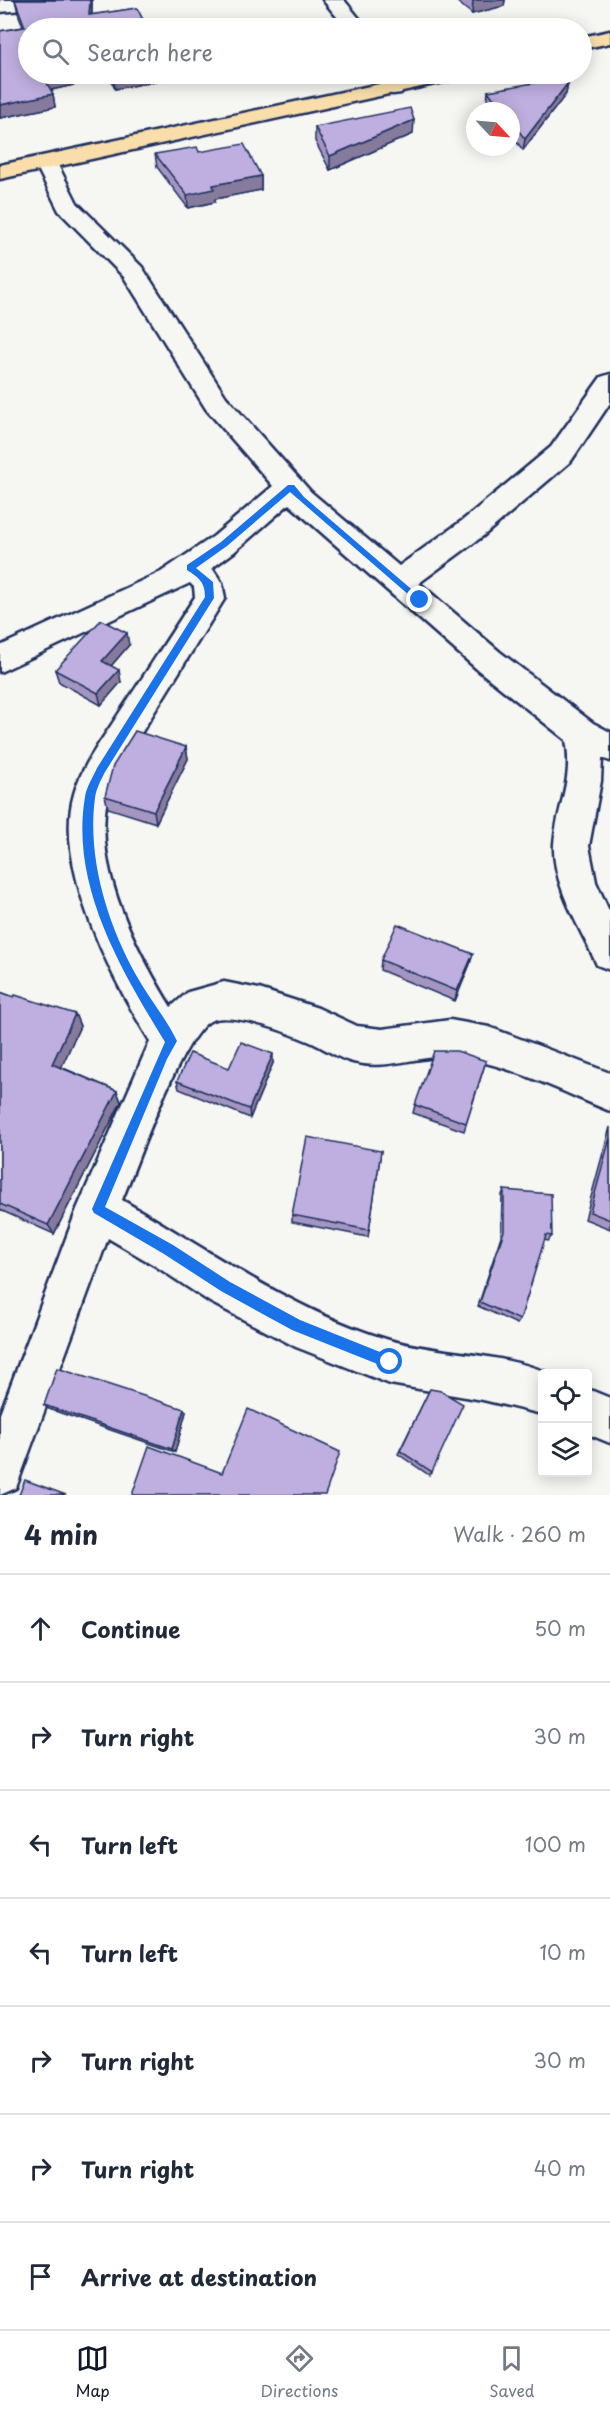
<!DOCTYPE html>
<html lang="en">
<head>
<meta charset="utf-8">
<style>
	body { margin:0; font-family:"Playpen Sans",sans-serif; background:#f2f2f3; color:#1f2937 }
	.controls { position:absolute; right:18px; bottom:18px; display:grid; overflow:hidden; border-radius:6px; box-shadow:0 3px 15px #0003 }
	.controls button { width:54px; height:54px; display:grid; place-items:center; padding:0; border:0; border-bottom:2px solid #e0e1e3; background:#fff; color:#1f2937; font:30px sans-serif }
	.compass { position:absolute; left:466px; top:102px; width:54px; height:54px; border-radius:50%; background:#fff; box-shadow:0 3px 15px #0003; rotate:116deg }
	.stop { position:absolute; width:18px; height:18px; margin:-14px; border:4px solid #1a73e8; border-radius:50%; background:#fff }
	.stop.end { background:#1a73e8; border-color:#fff; box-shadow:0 2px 6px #0008 }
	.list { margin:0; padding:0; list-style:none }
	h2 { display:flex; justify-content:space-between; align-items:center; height:78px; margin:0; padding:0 24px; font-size:26px }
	h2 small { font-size:20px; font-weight:400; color:#747a83 }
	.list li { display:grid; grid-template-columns:39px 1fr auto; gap:18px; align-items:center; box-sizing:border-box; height:108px; padding:0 24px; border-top:2px solid #e0e1e3 }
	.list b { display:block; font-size:22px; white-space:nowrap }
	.list em { font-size:20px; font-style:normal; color:#747a83 }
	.icon { flex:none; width:33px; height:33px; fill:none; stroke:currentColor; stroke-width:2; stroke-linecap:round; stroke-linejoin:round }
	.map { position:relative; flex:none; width:610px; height:1495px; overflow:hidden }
	.search { position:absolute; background:#fff; box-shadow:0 3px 15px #0003; left:18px; right:18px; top:18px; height:66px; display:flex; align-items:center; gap:15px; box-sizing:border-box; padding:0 21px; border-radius:33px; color:#747a83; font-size:22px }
	.sheet { height:834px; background:#fff }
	nav { display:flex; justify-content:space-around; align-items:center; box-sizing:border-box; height:84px; border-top:2px solid #e0e1e3; background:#fff; font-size:16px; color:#747a83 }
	nav a { display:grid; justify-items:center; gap:3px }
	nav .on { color:#111827 }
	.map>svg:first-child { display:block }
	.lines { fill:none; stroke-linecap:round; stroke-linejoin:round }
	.minor-casing { stroke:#1b2f5e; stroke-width:5 }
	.major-casing { stroke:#1b2f5e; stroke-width:5 }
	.minor { fill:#f6f6f2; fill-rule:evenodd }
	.major { fill:#f9deab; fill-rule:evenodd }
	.wall { fill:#a496c1; stroke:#1b2f5e; stroke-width:1.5 }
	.shaded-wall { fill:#867a9d; stroke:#1b2f5e; stroke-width:1.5 }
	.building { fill:#bfafe0; stroke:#1b2f5e; stroke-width:1.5 }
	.route { fill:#1a73e8 }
</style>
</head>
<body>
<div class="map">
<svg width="610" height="1495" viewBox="0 0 610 1495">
	<rect width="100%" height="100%" fill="#f6f6f2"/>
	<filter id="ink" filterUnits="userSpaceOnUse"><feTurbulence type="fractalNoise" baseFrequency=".0167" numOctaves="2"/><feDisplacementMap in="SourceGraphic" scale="12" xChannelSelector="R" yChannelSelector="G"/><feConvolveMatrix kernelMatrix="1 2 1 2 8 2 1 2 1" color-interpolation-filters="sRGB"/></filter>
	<g filter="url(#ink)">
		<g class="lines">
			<!-- minor casing -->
			<g class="minor-casing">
				<g id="minor">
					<polygon points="0,0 78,0 75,4 68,6 0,12"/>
					<polygon points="323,0 344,0 367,28 346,28"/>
					<polygon points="376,74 396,74 404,88 401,93 393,94 385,93"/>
					<path d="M46,156l8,2 3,5 20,40 65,64 84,130 85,95 88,74 64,-46 88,-73 50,-70 9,-3v29l-39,58 -88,75 -64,47 81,69 93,71 17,9v29l-8,-3 -1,23 -12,65 7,36 14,31v57l-13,-5c-16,-36 -45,-80 -43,-121 3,-39 20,-63 12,-104l-88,-70 -189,-166 -55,48 -22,16 10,15 3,15 -111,179c-31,73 19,168 57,230l17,-15 36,-10 35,7 59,19 39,18 25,3 68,-9 39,7 121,46v38c-48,-19 -107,-50 -158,-54 -32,-3 -64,14 -99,5 -16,-4 -30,-15 -45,-21 -21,-9 -75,-29 -96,-21 -29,11 -76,147 -90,180 87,50 170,111 267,140 53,15 111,12 162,34h-9v40l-59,-14 -93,-16 -94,-37 -86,-45 -56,-37 -46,-27 -92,250 -16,7v-81l77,-205 73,-168c-37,-60 -97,-175 -76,-247 8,-29 28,-54 44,-79 26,-39 51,-79 77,-118l-1,-10 -4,-4 -190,89v-26l161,-74 53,-36 59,-50 -67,-77 -82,-132 -65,-66 -24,-48 3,-5z"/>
					<polygon points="588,1389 610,1398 610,1443 588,1434"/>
				</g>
			</g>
			<!-- major casing -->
			<g class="major-casing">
				<g id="major">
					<polygon points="610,31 610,43 582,49 582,37"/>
					<polygon points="426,74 464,74 461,79 453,80 0,179 0,165"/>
				</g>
			</g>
			<!-- minor -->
			<use href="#minor" class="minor"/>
			<!-- major -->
			<use href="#major" class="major"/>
		</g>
		<!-- wall -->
		<g class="wall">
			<polygon points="15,0 92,0 92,15 137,8 147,28 28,28 28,74 167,74 168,79 115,89 109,77 51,90 53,94 55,107 0,118 0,31 23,27 18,13"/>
			<polygon points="455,0 505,0 504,6 472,14"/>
			<polygon points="237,74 266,74 241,79"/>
			<polygon points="568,83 566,94 523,150 511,135 511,111 493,111 487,103 488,91"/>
			<polygon points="315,127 413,134 330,170 315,141"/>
			<polygon points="199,152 261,176 261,190 215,199 215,202 188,208 157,167 155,154"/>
			<polygon points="129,645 111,666 121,682 101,705 59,682 55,670"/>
			<polygon points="186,747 188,759 156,823 108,808 105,796"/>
			<polygon points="381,960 470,964 455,1001 380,970"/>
			<polygon points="0,992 14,997 75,1014 80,1026 61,1067 117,1091 121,1102 54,1234 0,1210"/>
			<polygon points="486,1061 464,1131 413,1113 415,1105"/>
			<polygon points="273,1063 250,1118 179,1089 177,1081 229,1068"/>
			<polygon points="610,1127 610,1229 585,1219"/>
			<polygon points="381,1151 368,1237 292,1222 292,1215"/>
			<polygon points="504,1190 552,1236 548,1241 544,1240 520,1320 517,1324 478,1306 501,1236 502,1195"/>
			<polygon points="430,1389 432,1472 429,1475 398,1454"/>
			<polygon points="44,1405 184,1409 186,1412 175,1452 49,1409"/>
		</g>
		<!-- shaded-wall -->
		<g class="shaded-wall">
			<polygon points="90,0 92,0 91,28 89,15"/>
			<polygon points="476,0 505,0 504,6 472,14 473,1"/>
			<polygon points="64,74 109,74 109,77 47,91 44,78"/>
			<polygon points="124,74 167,74 168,79 115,89 113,75"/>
			<polygon points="241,74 266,74 241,79"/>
			<polygon points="568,83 566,94 523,150 525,139"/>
			<polygon points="53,94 55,107 0,118 0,105"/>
			<polygon points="414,120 413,134 330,170 330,156"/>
			<polygon points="261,176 261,190 215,199 215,202 188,208 187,195 213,185"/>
			<polygon points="127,633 129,645 105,673 102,661"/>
			<polygon points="119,670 121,682 101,705 98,693"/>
			<polygon points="186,747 188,759 156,823 154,811"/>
			<polygon points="473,954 470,964 455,1001 457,991"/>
			<polygon points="75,1014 80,1026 58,1075 52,1064"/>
			<polygon points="273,1054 273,1063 250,1118 249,1109"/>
			<polygon points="117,1091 121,1102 54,1234 48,1225"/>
			<polygon points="184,1409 186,1412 175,1452 172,1449"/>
		</g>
		<!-- building -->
		<g class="building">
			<polygon points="15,0 90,0 89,15 137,8 147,28 28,28 28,74 64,74 44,78 53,94 0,105 0,31 25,27"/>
			<polygon points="257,25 260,28 241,28"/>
			<polygon points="539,82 568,83 525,139 511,121 511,111 503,111 488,91"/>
			<polygon points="410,108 414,120 330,156 315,127"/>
			<polygon points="244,144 261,176 213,185 214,189 187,195 155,154 197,147 199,152"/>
			<polygon points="101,620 127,633 102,661 119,670 98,693 55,670"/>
			<polygon points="135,731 186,747 154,811 105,796 113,766"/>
			<polygon points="397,924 473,954 457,991 381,960"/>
			<polygon points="0,992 14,997 15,995 75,1014 52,1064 117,1091 48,1225 0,1204"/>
			<polygon points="241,1042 273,1054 249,1109 177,1081 190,1053 229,1068"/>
			<polygon points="434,1051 457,1051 486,1061 466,1123 415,1105"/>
			<polygon points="307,1137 381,1151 369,1230 292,1215"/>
			<polygon points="610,1138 610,1220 590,1212"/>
			<polygon points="504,1190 551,1194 552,1236 546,1235 520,1320 480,1302 504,1231"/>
			<polygon points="57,1368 184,1409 172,1449 44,1405"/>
			<polygon points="430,1389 441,1391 463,1404 432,1472 400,1451"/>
			<polygon points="248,1409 340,1452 325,1495 132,1495 149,1446 222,1473"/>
			<polygon points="25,1480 66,1495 19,1495"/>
		</g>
	</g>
	<!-- route -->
	<path class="route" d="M288,485h6l10,12 120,103 -4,3 -3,-1 -127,-110 -63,54 -31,22 17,14 1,16 -109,174c-4,8 -9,17 -10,26 -8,59 12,125 41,177 12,22 30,43 41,66l-10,18 -62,148 68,38 57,37 70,38 95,38 1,4 -1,5 -5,2 -98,-39 -71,-39 -57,-37 -70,-41 -2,-4 73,-167c-44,-72 -95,-157 -80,-245 1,-9 8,-20 12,-29l108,-171c0,-15 -6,-19 -18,-27v-5l34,-23z"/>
</svg>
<div class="controls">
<button><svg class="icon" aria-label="locate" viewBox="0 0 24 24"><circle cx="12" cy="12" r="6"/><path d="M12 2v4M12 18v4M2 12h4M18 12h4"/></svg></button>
<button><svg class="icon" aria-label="layers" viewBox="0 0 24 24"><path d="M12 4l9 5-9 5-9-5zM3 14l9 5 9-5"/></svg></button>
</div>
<svg class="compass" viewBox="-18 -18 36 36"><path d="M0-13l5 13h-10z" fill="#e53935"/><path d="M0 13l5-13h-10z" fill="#747a83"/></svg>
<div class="stop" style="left:390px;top:1362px"></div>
<div class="stop end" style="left:420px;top:600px"></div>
<div class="search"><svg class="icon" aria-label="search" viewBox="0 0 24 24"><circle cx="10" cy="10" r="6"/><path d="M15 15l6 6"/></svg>Search here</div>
</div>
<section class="sheet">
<h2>4 min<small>Walk · 260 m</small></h2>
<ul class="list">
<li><svg class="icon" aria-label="ahead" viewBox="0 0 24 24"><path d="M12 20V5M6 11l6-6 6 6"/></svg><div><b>Continue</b></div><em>50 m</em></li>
<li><svg class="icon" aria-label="right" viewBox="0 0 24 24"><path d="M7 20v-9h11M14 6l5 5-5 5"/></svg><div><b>Turn right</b></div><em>30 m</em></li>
<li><svg class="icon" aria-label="left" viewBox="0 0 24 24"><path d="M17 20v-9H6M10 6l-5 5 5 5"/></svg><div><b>Turn left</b></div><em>100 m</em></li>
<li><svg class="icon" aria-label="left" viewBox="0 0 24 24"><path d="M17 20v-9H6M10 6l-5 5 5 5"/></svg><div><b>Turn left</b></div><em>10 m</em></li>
<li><svg class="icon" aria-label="right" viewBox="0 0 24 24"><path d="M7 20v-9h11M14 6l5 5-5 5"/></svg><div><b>Turn right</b></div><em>30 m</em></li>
<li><svg class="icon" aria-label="right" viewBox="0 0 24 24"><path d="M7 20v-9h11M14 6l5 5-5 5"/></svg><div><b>Turn right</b></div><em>40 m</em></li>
<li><svg class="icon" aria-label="arrive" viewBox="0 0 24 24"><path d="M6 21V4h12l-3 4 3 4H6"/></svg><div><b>Arrive at destination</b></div></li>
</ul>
</section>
<nav>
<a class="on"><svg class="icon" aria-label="map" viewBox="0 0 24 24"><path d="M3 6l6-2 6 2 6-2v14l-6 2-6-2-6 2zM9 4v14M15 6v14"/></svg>Map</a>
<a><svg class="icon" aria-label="directions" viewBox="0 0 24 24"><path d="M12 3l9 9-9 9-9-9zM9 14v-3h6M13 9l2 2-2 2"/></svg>Directions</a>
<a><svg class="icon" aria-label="saved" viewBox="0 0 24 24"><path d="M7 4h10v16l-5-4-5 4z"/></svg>Saved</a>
</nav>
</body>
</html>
